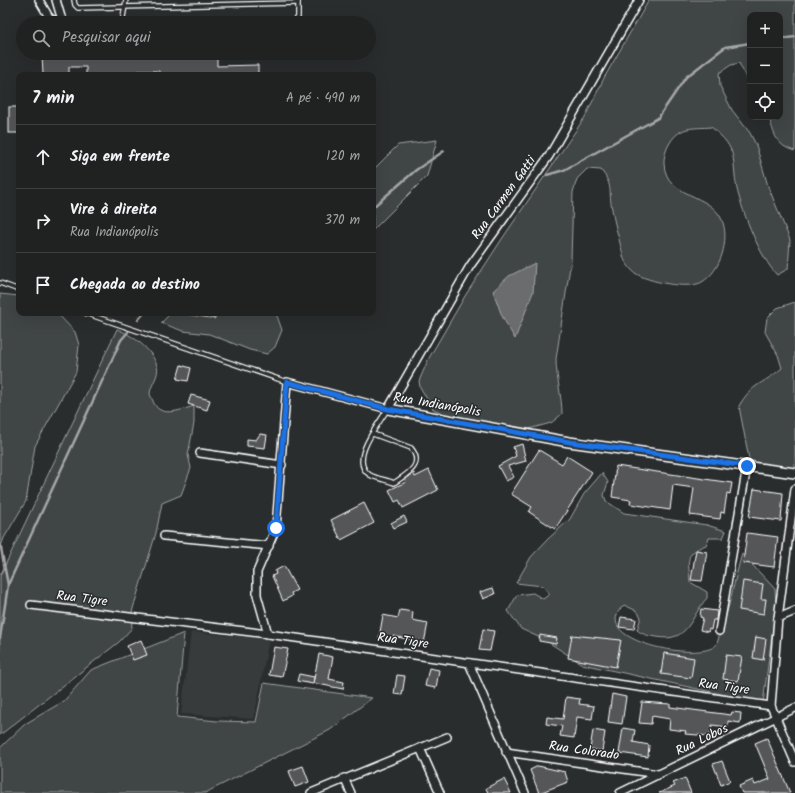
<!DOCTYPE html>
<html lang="pt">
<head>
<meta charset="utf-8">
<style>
	body { margin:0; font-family:Kalam,sans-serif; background:#2d2f2f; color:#f1f3f6 }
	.controls { position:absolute; right:12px; top:12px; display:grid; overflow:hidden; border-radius:8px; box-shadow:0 4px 16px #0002 }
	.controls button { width:36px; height:36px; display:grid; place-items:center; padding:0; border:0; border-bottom:1px solid #3d3f40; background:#202222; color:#f1f3f6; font:20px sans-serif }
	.stop { position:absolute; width:12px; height:12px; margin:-9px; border:3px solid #1a73e8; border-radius:50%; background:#fff }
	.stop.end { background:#1a73e8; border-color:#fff; box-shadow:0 1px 4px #0008 }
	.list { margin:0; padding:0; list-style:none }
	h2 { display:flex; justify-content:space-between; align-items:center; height:52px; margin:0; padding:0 16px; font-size:17px }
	h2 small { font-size:13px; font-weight:400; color:#a2a4a5 }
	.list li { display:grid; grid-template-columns:26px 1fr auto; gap:12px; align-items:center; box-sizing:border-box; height:64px; padding:0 16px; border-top:1px solid #3d3f40 }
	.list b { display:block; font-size:15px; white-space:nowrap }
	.list p { margin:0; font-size:13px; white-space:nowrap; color:#a2a4a5 }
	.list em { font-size:13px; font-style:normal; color:#a2a4a5 }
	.icon { flex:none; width:22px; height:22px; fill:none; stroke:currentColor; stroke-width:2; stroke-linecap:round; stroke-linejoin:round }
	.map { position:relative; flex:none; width:795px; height:793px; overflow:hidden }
	.search { position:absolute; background:#202222; box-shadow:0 4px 16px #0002; left:16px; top:16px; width:360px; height:44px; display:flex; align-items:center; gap:10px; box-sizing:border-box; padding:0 14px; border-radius:22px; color:#a2a4a5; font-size:15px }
	.panel { position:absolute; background:#202222; box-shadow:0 4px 16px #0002; left:16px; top:72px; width:360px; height:244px; border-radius:8px }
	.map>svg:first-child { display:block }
	.built { fill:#373a3b }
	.green { fill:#414445; stroke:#a0a2a2 }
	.water { fill:#6a6c6d; stroke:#a6a7a7 }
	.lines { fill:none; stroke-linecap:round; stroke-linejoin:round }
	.stream { stroke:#a6a7a7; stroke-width:2.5 }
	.building { fill:#555758; stroke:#fff }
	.service-casing { stroke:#fff; stroke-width:6 }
	.minor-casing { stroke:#fff; stroke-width:10 }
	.tertiary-casing { stroke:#fff; stroke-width:12 }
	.service { stroke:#2a2d2e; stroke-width:3.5 }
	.minor { stroke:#2a2d2e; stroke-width:7 }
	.tertiary { stroke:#2a2d2e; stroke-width:9 }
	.route { stroke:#1a73e8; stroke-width:5 }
	.labels { text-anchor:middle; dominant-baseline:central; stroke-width:3; stroke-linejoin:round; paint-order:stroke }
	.street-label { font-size:13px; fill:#fff; stroke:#2a2d2e }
</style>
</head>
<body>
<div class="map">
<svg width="795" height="793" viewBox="0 0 795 793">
	<rect width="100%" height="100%" fill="#2a2d2e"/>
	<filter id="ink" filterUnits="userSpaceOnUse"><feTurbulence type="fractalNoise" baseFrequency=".025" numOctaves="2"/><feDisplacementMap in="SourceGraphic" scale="8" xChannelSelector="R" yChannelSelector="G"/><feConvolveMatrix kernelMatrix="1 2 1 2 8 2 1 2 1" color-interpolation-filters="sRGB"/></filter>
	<g filter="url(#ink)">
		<!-- built -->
		<polygon class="built" points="191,632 269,639 254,719 181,714"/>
		<!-- green -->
		<g class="green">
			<path d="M649,0h146v151c-19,-5 -21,-17 -26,-34h11v-102h-30v70l-11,-22 -8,2 -12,8 1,13 12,24 18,23 6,12 12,41 22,54 -2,29 -11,6c-17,-18 -34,-61 -40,-86 -6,-30 3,-39 -26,-62 -8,1 -19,0 -27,3 -12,4 -21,22 -20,34 2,34 47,29 58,56 8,19 -1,51 -20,62 -13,8 -54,0 -67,-9 -3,-2 -6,-6 -8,-9 -4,-4 -4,-11 -6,-17 -3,-12 -7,-25 -9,-38 -4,-19 2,-22 -11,-39l-14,-1 -10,10 -4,13 -2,68 -15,99c0,19 6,37 6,55l-11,9 -26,7 -66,-10 -26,-11 -13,-22 -1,-6 10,-23 36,-62 37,-57 83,-122 19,-39z"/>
			<polygon points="437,140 427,176 373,230 373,170 398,145"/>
			<polygon points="0,294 19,296 19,313 57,313 75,332 79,345 76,372 35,446 26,501 4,538 0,549"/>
			<path d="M795,302v167l-31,-4 -15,-6 -10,-53c13,-23 25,-22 43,-38l-4,-13 -13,-23 2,-14 10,-10z"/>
			<polygon points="171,313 276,313 282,330 275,347 267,354 250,350 209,334 183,331 161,323"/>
			<path d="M117,329c15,6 35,20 40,37 3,9 -6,18 -7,27 0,2 2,6 3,8 6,18 28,9 41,5v17l-6,32 3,13 -10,27 -19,8 -6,30 -25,82 1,13 -13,14 -119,93v-159z"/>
			<path d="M602,473l6,9 -4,13 2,6 18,12 83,12 19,6 -3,7h-14l-3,7c-23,9 -17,15 -16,37l17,10v6c-17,19 -18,45 -50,39 -7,-1 -14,-2 -20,-7l4,-13 -4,-6 -13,-6c-39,36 77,58 92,40 2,-3 3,-9 4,-12 10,-25 14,-53 22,-79l33,35 1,15 -13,99 -181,-39 -37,-24 -24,-11 -13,-18 9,-16 16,-2 10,6 7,-5 -7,-8 -27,-3 15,-26 17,-18 22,-20 14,-25z"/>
			<polygon points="184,633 177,717 217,721 256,722 264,683 372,698 330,730 205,793 0,793 0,748 25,724 64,701 91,670"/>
		</g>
		<!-- water -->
		<polygon class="water" points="535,263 533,292 515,339 502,316 493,291 509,276"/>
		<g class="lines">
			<!-- stream -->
			<g class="stream">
				<polyline points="780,39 795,37"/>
				<polyline points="547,175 564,170 658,118 686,77 725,47 750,43"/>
				<polyline points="373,207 416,170 444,151"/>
				<polyline points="183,313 214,318 217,313"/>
				<polyline points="138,320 144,313"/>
				<polyline points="0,543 8,585 0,638"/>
				<polyline points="8,585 121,340 128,332"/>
			</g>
		</g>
		<!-- building -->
		<g class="building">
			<polygon points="217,53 217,66 258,65 258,75 160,75 159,71 138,71 138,75 86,75 86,67 69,67 69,75 43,75 42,54"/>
			<rect x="9" y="107" width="10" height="26"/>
			<polygon points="181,365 191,368 188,381 177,379"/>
			<polygon points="191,395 210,400 207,410 188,404"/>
			<polygon points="260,434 267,435 265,448 247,446 247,439 256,440"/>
			<polygon points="522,444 526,461 508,466 514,477 506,481 498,466 516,456 513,447"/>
			<polygon points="539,450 562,464 567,456 592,472 555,529 529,512 532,507 511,494"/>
			<polygon points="616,466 732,483 730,494 727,493 724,513 721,512 720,519 690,515 694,488 673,485 670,510 630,504 631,500 612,497"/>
			<polygon points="429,470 438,490 403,508 399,500 395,502 389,490 406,482 405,480 411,475 414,473 415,477"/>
			<polygon points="754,489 783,493 781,521 749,517"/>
			<polygon points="364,503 374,523 341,540 331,520"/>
			<polygon points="404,516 407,522 394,528 391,523"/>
			<polygon points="747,533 778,537 774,567 743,563"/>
			<polygon points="696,550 707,552 702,581 691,580"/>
			<polygon points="284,566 297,590 291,593 292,596 283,601 272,576 276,574 275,571"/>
			<polygon points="743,581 763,584 761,599 766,599 764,614 739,610"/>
			<polygon points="493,588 495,594 483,599 480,592"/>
			<polygon points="701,609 717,611 716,620 713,620 711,630 709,629 708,632 700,630 703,618 700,617"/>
			<polygon points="400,610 413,612 412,620 428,623 424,643 393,636 392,641 379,638 383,615 398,618"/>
			<polygon points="621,617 636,619 634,629 619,627"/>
			<polygon points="483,629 494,631 490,651 479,650"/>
			<polygon points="540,635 557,638 556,644 539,641"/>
			<polygon points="572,635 621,640 616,667 568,658"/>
			<polygon points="756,637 766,639 763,660 753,658"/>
			<polygon points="141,640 147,655 133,660 127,646"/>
			<polygon points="274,647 288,649 282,677 269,675"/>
			<polygon points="664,653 694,658 691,678 661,674"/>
			<polygon points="319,654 333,657 329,679 344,682 343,689 313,683"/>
			<polygon points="726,655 742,657 738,681 723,679"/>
			<polygon points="429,668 439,670 436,688 425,686"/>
			<polygon points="299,674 314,677 313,684 297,681"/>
			<polygon points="397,675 405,676 402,695 394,694"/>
			<polygon points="612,694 626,697 622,724 608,722"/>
			<polygon points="566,697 580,699 579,704 594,706 592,719 577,717 574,738 560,736 562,726 546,724 547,717 563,719"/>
			<polygon points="642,702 670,704 670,707 731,715 732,712 741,713 740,723 728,721 728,727 712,725 710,736 685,734 686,731 669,729 670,719 652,716 651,724 639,723"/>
			<polygon points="623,728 635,730 633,742 649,745 648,757 619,753"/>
			<polygon points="593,730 605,732 602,751 590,749"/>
			<polygon points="767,738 790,793 742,793 739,786 753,780 755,785 770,779 755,743"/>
			<polygon points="722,761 730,781 721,785 713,764"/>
			<polygon points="303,766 309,782 295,787 289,771"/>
			<polygon points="538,766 565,772 568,782 539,793 530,770"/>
			<polygon points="685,778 691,793 659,793 675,786 673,783"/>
			<polygon points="504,779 511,793 488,793 486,788"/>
		</g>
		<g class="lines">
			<!-- service casing -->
			<g class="service-casing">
				<g id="service">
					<polyline points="74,0 75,5 78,8 298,3"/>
					<polyline points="122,23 126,0"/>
					<polyline points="232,23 295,21 298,17 298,0"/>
					<polyline points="0,283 19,290"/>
					<polyline points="85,313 287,382"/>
					<path d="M373,434l38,14c14,17 -4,26 -17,35 -6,-3 -17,-4 -24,-8 -22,-14 8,-50 17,-65"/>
				</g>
			</g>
			<!-- minor casing -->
			<g class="minor-casing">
				<g id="minor">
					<polyline points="39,0 49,17 57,23"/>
					<polyline points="56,0 61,17 65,23"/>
					<polyline points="200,453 282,465"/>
					<polyline points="795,489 778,618 771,706 795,762"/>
					<polyline points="164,536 269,546"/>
					<polyline points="31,605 268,634 771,706"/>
					<polyline points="778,618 795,611"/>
					<polyline points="719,631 747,466"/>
					<polyline points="268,634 257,595 257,572 276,528 287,382 388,409 470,266 549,156 639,0"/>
					<polyline points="469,663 525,793"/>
					<polyline points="420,748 440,793"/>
					<polyline points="506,752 658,774"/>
					<polyline points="344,778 351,793"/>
					<polyline points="311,793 447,737"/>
					<polyline points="620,793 795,708"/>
				</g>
			</g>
			<!-- tertiary casing -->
			<g class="tertiary-casing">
				<polyline id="tertiary" points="388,409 569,442 795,473"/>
			</g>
			<!-- service -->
			<use href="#service" class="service"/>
			<!-- minor -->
			<use href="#minor" class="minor"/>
			<!-- tertiary -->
			<use href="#tertiary" class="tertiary"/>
		</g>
	</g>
	<g class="lines" filter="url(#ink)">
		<!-- route -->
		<polyline class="route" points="276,528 287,382 388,409 570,442 747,466"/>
	</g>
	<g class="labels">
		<!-- street labels -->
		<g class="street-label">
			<text transform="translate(504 198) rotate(-54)">Rua Carmen Gatti</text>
			<text transform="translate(437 405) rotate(10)">Rua Indianópolis</text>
			<text transform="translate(82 599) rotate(7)">Rua Tigre</text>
			<text transform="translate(403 641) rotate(8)">Rua Tigre</text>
			<text transform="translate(724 687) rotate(8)">Rua Tigre</text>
			<text transform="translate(702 740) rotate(-26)">Rua Lobos</text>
			<text transform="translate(584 751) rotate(8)">Rua Colorado</text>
		</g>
	</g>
</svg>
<div class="controls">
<button>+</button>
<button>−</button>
<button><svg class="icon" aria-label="locate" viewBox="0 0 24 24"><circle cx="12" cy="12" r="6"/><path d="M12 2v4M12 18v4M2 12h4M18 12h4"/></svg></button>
</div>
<div class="stop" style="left:276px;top:528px"></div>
<div class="stop end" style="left:747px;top:466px"></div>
<div class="search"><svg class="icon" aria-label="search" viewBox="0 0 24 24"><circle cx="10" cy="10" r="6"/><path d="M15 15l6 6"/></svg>Pesquisar aqui</div>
<section class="panel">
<h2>7 min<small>A pé · 490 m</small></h2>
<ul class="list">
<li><svg class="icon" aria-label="ahead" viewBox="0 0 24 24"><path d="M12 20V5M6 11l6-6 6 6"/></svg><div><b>Siga em frente</b></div><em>120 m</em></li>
<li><svg class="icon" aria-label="right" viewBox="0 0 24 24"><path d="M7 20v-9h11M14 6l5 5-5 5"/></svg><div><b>Vire à direita</b><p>Rua Indianópolis</p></div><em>370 m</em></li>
<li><svg class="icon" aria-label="arrive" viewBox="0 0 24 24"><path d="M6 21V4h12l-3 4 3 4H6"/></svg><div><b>Chegada ao destino</b></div></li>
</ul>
</section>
</div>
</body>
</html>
